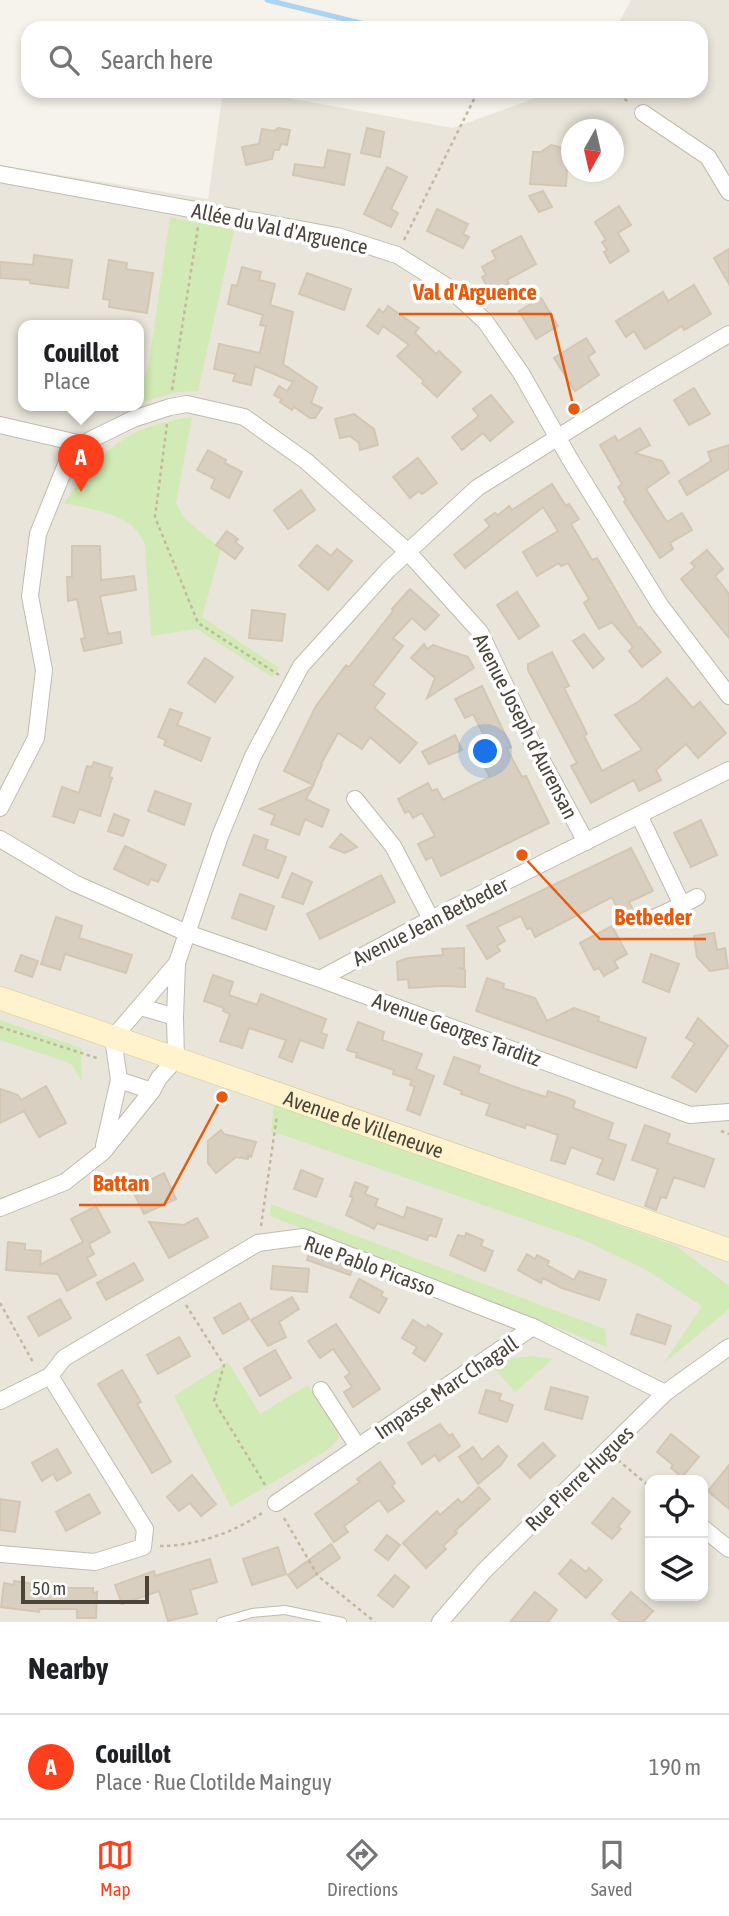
<!DOCTYPE html>
<html lang="en">
<head>
<meta charset="utf-8">
<style>
	body { margin:0; font-family:"Asap Condensed",sans-serif; background:#f2f2f2; color:#202124 }
	.controls { position:absolute; right:21px; bottom:21px; display:grid; overflow:hidden; border-radius:14px; box-shadow:0 4px 10px #0003 }
	.controls button { width:63px; height:63px; display:grid; place-items:center; padding:0; border:0; border-bottom:2px solid #e0e0e0; background:#fff; color:#202124; font:35px sans-serif }
	.compass { position:absolute; left:561px; top:119px; width:63px; height:63px; border-radius:50%; background:#fff; box-shadow:0 4px 10px #0003; rotate:188deg }
	.scale { position:absolute; left:21px; bottom:18px; width:128px; box-sizing:border-box; padding-left:7px; border:4px solid #4b4439; border-top:0; font-size:19px; line-height:24px; white-space:nowrap; color:#4b4439; -webkit-text-stroke:5px #fff; paint-order:stroke }
	.you { position:absolute; left:486px; top:752px; width:24px; height:24px; margin:-18px; border:5px solid #fff; border-radius:50%; background:#1a73e8; box-shadow:0 0 0 10px #1a73e833 }
	.badge { display:grid; place-items:center; width:46px; height:46px; border-radius:50%; background:#fc3f1d; color:#fff; font-size:23px; font-weight:700 }
	.pin { position:absolute; translate:-50% -58px; filter:drop-shadow(0 2px 4px #0008) }
	.pin::after { content:''; position:absolute; top:37px; width:24px; height:21px; background:inherit; clip-path:polygon(0 0,100% 0,50% 100%) }
	.popup { position:absolute; left:18px; top:320px; width:126px; height:91px; box-sizing:border-box; display:grid; place-content:center; border-radius:14px; background:#fff; filter:drop-shadow(0 2px 5px #0005); font-size:23px; white-space:nowrap; color:#757577 }
	.popup b { font-size:26px; color:#202124 }
	.popup::after { content:''; position:absolute; left:50%; top:100%; margin-left:-14px; border:14px solid transparent; border-top-color:#fff }
	.list { margin:0; padding:0; list-style:none }
	h2 { display:flex; justify-content:space-between; align-items:center; height:91px; margin:0; padding:0 28px; font-size:30px }
	h2 small { font-size:23px; font-weight:400; color:#757577 }
	.list li { display:grid; grid-template-columns:46px 1fr auto; gap:21px; align-items:center; box-sizing:border-box; height:105px; padding:0 28px; border-top:2px solid #e0e0e0 }
	.list b { display:block; font-size:26px; white-space:nowrap }
	.list p { margin:0; font-size:23px; white-space:nowrap; color:#757577 }
	.list em { font-size:23px; font-style:normal; color:#757577 }
	.icon { flex:none; width:38px; height:38px; fill:none; stroke:currentColor; stroke-width:2; stroke-linecap:round; stroke-linejoin:round }
	.map { position:relative; flex:none; width:729px; height:1622px; overflow:hidden }
	.search { position:absolute; background:#fff; box-shadow:0 4px 10px #0003; left:21px; right:21px; top:21px; height:77px; display:flex; align-items:center; gap:18px; box-sizing:border-box; padding:0 24px; border-radius:21px; color:#757577; font-size:26px }
	.sheet { height:196px; background:#fff }
	nav { display:flex; justify-content:space-around; align-items:center; box-sizing:border-box; height:98px; border-top:2px solid #e0e0e0; background:#fff; font-size:19px; color:#757577 }
	nav a { display:grid; justify-items:center; gap:4px }
	nav .on { color:#fc3f1d }
	.map>svg:first-child { display:block }
	.residential { fill:#eae5da; fill-rule:evenodd }
	.green { fill:#d2eab5 }
	.lines { fill:none; stroke-linecap:round; stroke-linejoin:round }
	.stream { stroke:#a9d4f2; stroke-width:5 }
	.building { fill:#d8cfc1; stroke:#d3c7b4; stroke-width:2 }
	.lane-casing { stroke:#c2bbae; stroke-width:10 }
	.street-casing { stroke:#c2bbae; stroke-width:18 }
	.secondary-casing { stroke:#d6c79b; stroke-width:24 }
	.path { stroke:#c4b79f; stroke-width:2.5; stroke-dasharray:3.5 3.5; stroke-linecap:butt }
	.lane { stroke:#fff; stroke-width:8 }
	.street { stroke:#fff; stroke-width:16 }
	.secondary { stroke:#fff3cd; stroke-width:23 }
	.labels { text-anchor:middle; dominant-baseline:central; stroke-width:7; stroke-linejoin:round; paint-order:stroke }
	.street-label { font-size:21px; fill:#4b4439; stroke:#fff }
	.leader { fill:none; stroke:#e8590c; stroke-width:2.5 }
	.callout-dot { fill:#e8590c; stroke:#fff; stroke-width:2.5 }
	.callout-label { font-size:23px; text-anchor:middle; font-weight:bold; fill:#e8590c; stroke:#fff; stroke-width:7; stroke-linejoin:round; paint-order:stroke }
</style>
</head>
<body>
<div class="map">
<svg width="729" height="1622" viewBox="0 0 729 1622">
	<rect width="100%" height="100%" fill="#f6f3ec"/>
	<!-- residential -->
	<path class="residential" d="M631,0h98v1622h-729v-1457l208,34 15,-108h27l203,37 102,-37h146v-63h-85zM572,130h42v42h-42zM23,326h116v80h-116zM650,1480h53v116h-53z"/>
	<!-- green -->
	<g class="green">
		<path d="M170,217l64,13 -36,161 -21,1 -38,11c0,-15 7,-26 10,-40z"/>
		<path d="M192,417l-16,86 8,15 37,31 -19,68 77,51 -7,9 -75,-48 -46,7 -6,-90c-10,-33 -52,-36 -81,-43 36,-52 62,-77 128,-86z"/>
		<polygon points="0,1020 81,1048 82,1082 72,1065 64,1061 0,1040"/>
		<polygon points="274,1102 676,1246 729,1286 729,1309 664,1363 702,1306 645,1269 581,1239 283,1135 271,1133"/>
		<polygon points="271,1204 605,1329 607,1347 270,1216"/>
		<polygon points="533,1356 553,1359 515,1392 493,1367 514,1358"/>
		<polygon points="228,1362 260,1414 308,1385 338,1429 338,1439 329,1449 231,1507 174,1396"/>
	</g>
	<g class="lines">
		<!-- stream -->
		<polyline class="stream" points="267,0 381,28"/>
	</g>
	<!-- building -->
	<g class="building">
		<polygon points="278,128 290,130 287,145 281,144 279,150 274,150 272,159 246,165 242,147 259,144 262,129 274,131"/>
		<polygon points="367,128 384,132 380,157 361,153"/>
		<polygon points="551,145 568,149 566,186 530,184 533,152 541,152"/>
		<polygon points="328,150 350,154 344,185 293,175 295,164 324,168"/>
		<polygon points="387,167 407,177 391,209 398,213 391,227 364,214"/>
		<polygon points="543,191 552,207 539,212 529,196"/>
		<polygon points="619,206 631,225 618,233 629,251 610,263 604,252 607,250 602,242 606,240 595,222"/>
		<polygon points="437,209 468,224 463,234 469,237 463,248 427,231"/>
		<polygon points="521,236 536,264 507,280 509,284 491,294 482,277 486,275 482,267 496,259 492,251"/>
		<polygon points="729,249 729,284 714,258"/>
		<polygon points="34,255 72,260 68,288 30,283 30,280 0,278 0,262 33,265"/>
		<polygon points="109,260 127,263 126,269 153,273 147,313 109,307 110,300 103,299"/>
		<polygon points="242,267 261,272 259,280 275,284 270,305 293,312 283,364 317,387 311,403 322,408 315,418 310,418 294,407 292,410 280,402 282,399 274,395 279,386 287,391 293,382 255,366 251,385 233,381 235,374 214,369 219,344 260,353 266,326 260,325 263,315 228,304 232,285 237,286"/>
		<polygon points="307,273 351,289 344,310 299,294"/>
		<polygon points="694,285 711,314 684,330 682,326 645,349 634,331 626,337 616,321 663,292 668,301"/>
		<polygon points="541,298 558,326 536,339 519,311"/>
		<polygon points="388,306 419,328 415,333 436,354 439,351 461,372 437,397 422,383 424,381 397,356 409,345 383,326 378,334 367,326 379,309 383,313"/>
		<polygon points="586,338 595,352 588,357 599,375 575,391 554,358"/>
		<polygon points="694,388 710,414 689,425 674,400"/>
		<polygon points="491,395 513,422 490,441 483,433 462,450 452,437 479,416 473,409"/>
		<polygon points="354,414 374,429 378,445 360,450 359,443 350,436 340,438 335,419"/>
		<polygon points="640,428 650,445 635,453 662,461 669,473 646,489 667,522 682,513 692,530 670,543 673,549 660,558 624,502 626,500 618,487 622,484 600,445 615,436 618,441"/>
		<polygon points="729,445 729,469 687,495 679,481 711,461 708,452"/>
		<polygon points="208,450 226,460 225,463 242,472 229,498 211,488 215,479 197,470"/>
		<polygon points="418,458 437,483 422,494 419,491 410,498 393,477"/>
		<polygon points="552,484 566,506 569,504 579,519 571,524 592,560 597,558 638,628 640,627 661,652 642,667 629,651 633,647 612,622 599,629 584,603 589,599 568,563 561,566 559,563 537,576 523,552 558,531 543,507 465,568 454,555 490,526 485,520 495,513 498,515 509,506 512,510"/>
		<polygon points="301,490 315,510 288,529 274,510"/>
		<polygon points="227,531 238,539 235,542 243,548 235,559 216,545"/>
		<polygon points="317,545 331,556 337,549 352,561 328,590 299,566"/>
		<polygon points="72,546 100,546 101,580 134,576 136,590 100,596 108,634 120,632 122,643 84,651 81,639 85,638 77,599 68,601 67,577 72,577"/>
		<polygon points="707,550 723,569 715,576 729,594 729,638 681,579 695,567 691,563"/>
		<polygon points="410,589 439,615 425,630 412,618 393,638 403,646 373,685 385,694 374,708 417,743 400,763 370,737 362,749 338,733 321,764 322,765 313,785 284,771 316,706 346,665 349,667 393,611 392,609"/>
		<polygon points="517,592 539,626 519,639 497,605"/>
		<polygon points="252,610 285,614 282,641 249,638"/>
		<polygon points="584,634 604,659 593,668 573,641"/>
		<polygon points="424,644 427,649 433,645 468,657 474,668 427,698 435,678 411,658"/>
		<polygon points="552,652 569,686 564,688 587,734 584,736 602,771 642,750 615,715 638,702 667,678 693,708 700,702 726,733 698,758 686,744 656,770 661,780 639,791 634,780 591,803 571,766 577,763 528,670 528,664"/>
		<polygon points="205,658 233,677 215,702 188,683"/>
		<polygon points="482,686 511,747 507,749 522,777 526,776 549,823 441,876 432,857 426,860 418,844 435,836 422,813 413,818 409,811 405,813 398,799 428,783 432,791 437,789 443,800 490,777 477,753 490,747 473,714 465,718 455,699"/>
		<polygon points="170,709 182,713 177,725 210,738 201,761 164,745 166,740 158,737"/>
		<polygon points="455,735 462,750 429,764 422,752"/>
		<polygon points="94,762 112,768 109,777 112,778 100,816 79,809 74,823 53,816 62,787 79,793 87,766 92,767"/>
		<polygon points="313,786 306,799 329,810 322,827 305,819 299,835 271,824 275,815 260,809"/>
		<polygon points="155,791 191,804 184,825 148,811"/>
		<polygon points="114,814 129,820 123,836 108,831"/>
		<polygon points="701,820 717,855 691,867 674,833"/>
		<polygon points="341,834 357,847 345,853 330,847"/>
		<polygon points="254,835 268,840 265,849 286,857 278,878 243,865"/>
		<polygon points="125,846 166,865 158,882 151,879 148,885 114,869"/>
		<polygon points="631,848 653,891 629,902 635,914 623,920 612,897 535,937 531,928 527,929 521,916 497,927 505,941 497,946 500,951 487,959 467,926"/>
		<polygon points="292,873 312,882 303,904 282,897"/>
		<polygon points="381,875 395,902 320,939 307,914"/>
		<polygon points="240,894 274,906 266,930 232,918"/>
		<polygon points="56,917 82,926 79,938 132,955 126,973 65,954 60,970 41,964"/>
		<polygon points="612,926 627,954 614,961 618,968 604,976 599,968 594,970 580,943"/>
		<polygon points="714,933 717,950 725,948 728,968 710,971 697,957 694,936"/>
		<polygon points="464,948 464,968 458,968 465,970 465,987 443,986 409,988 408,979 398,980 397,962 408,958 443,955 442,949"/>
		<polygon points="651,954 679,964 669,992 643,982"/>
		<polygon points="21,955 38,961 32,977 15,971"/>
		<polygon points="213,975 233,982 229,995 257,1005 261,994 326,1019 321,1033 327,1035 323,1048 300,1040 292,1062 279,1057 286,1040 249,1028 242,1048 220,1041 230,1014 223,1011 224,1008 204,1001"/>
		<polygon points="487,978 504,984 503,988 535,998 547,1021 574,1008 599,1017 598,1021 646,1038 636,1068 476,1011"/>
		<polygon points="698,1018 728,1046 696,1092 672,1077 695,1043 686,1038"/>
		<polygon points="358,1022 384,1032 382,1040 422,1054 416,1069 434,1076 420,1115 407,1110 415,1086 410,1085 412,1080 393,1074 394,1070 356,1057 357,1053 347,1050"/>
		<polygon points="454,1057 480,1066 478,1073 518,1088 546,1097 548,1091 568,1098 575,1101 573,1108 613,1123 608,1139 626,1145 614,1180 597,1174 603,1159 571,1147 565,1164 551,1160 558,1135 526,1124 525,1128 486,1115 490,1104 461,1094 462,1091 444,1084"/>
		<polygon points="46,1086 66,1123 39,1137 24,1111 0,1123 0,1089 18,1095 21,1100"/>
		<polygon points="645,1125 670,1134 667,1143 714,1159 704,1187 674,1177 666,1198 661,1197 656,1210 645,1206 658,1169 632,1160"/>
		<polygon points="221,1130 224,1134 256,1142 251,1157 248,1156 248,1159 236,1157 216,1173 208,1163 208,1141"/>
		<polygon points="301,1170 323,1179 316,1197 294,1189"/>
		<polygon points="164,1173 176,1199 144,1214 132,1189"/>
		<polygon points="355,1182 368,1187 365,1194 378,1199 375,1206 404,1218 407,1207 442,1219 436,1237 429,1235 427,1240 377,1223 374,1229 346,1215 353,1198 350,1196"/>
		<polygon points="96,1206 110,1232 89,1244 94,1254 87,1258 96,1275 67,1291 58,1274 6,1270 8,1242 25,1244 25,1250 41,1251 40,1265 83,1242 71,1219"/>
		<polygon points="197,1218 208,1237 169,1258 149,1222 184,1225"/>
		<polygon points="466,1233 483,1240 481,1246 493,1251 485,1271 450,1255 458,1235 465,1237"/>
		<polygon points="310,1251 353,1268 350,1275 307,1260"/>
		<polygon points="527,1254 535,1259 537,1255 549,1261 547,1265 574,1280 579,1271 606,1280 599,1300 562,1288 543,1278 541,1283 518,1270"/>
		<polygon points="134,1263 143,1280 106,1300 97,1283"/>
		<polygon points="273,1266 309,1269 307,1292 271,1289"/>
		<polygon points="359,1279 383,1292 381,1296 387,1299 379,1313 350,1297"/>
		<polygon points="292,1297 299,1309 279,1322 286,1337 268,1346 251,1320"/>
		<polygon points="60,1299 71,1318 39,1336 28,1317"/>
		<polygon points="240,1303 249,1319 223,1334 214,1318"/>
		<polygon points="637,1314 671,1326 665,1344 631,1334"/>
		<polygon points="413,1320 426,1328 428,1325 442,1334 425,1361 413,1353 417,1347 402,1338"/>
		<polygon points="336,1324 380,1389 353,1407 344,1392 352,1387 345,1377 350,1373 333,1349 320,1358 308,1341"/>
		<polygon points="179,1337 190,1356 158,1374 147,1355"/>
		<polygon points="275,1350 291,1378 260,1396 244,1368"/>
		<polygon points="122,1370 141,1402 137,1404 171,1462 152,1473 98,1384"/>
		<polygon points="551,1387 588,1397 582,1419 545,1409"/>
		<polygon points="486,1390 501,1394 499,1400 513,1405 507,1422 479,1413"/>
		<polygon points="440,1424 449,1436 452,1434 460,1446 439,1461 435,1455 422,1464 408,1443"/>
		<polygon points="671,1434 699,1457 682,1477 671,1468 673,1465 657,1452"/>
		<polygon points="543,1443 555,1456 530,1478 518,1465"/>
		<polygon points="498,1446 507,1456 501,1465 478,1484 459,1457 473,1447 482,1460"/>
		<polygon points="57,1449 71,1473 57,1481 53,1474 42,1481 32,1463"/>
		<polygon points="380,1462 395,1483 392,1486 404,1501 388,1512 379,1500 344,1526 348,1532 334,1542 315,1514 360,1482 357,1479"/>
		<polygon points="729,1465 729,1509 708,1491"/>
		<polygon points="192,1475 216,1504 201,1516 190,1503 179,1511 167,1497"/>
		<polygon points="479,1487 490,1499 455,1531 457,1533 443,1546 446,1549 426,1568 403,1543 437,1511 440,1515 458,1499 462,1503"/>
		<polygon points="89,1494 100,1513 66,1531 56,1512"/>
		<polygon points="613,1498 630,1512 618,1527 621,1529 612,1539 592,1523"/>
		<polygon points="0,1499 20,1502 15,1532 0,1530"/>
		<polygon points="387,1535 400,1545 388,1560 375,1550"/>
		<polygon points="331,1544 340,1558 297,1588 288,1575"/>
		<polygon points="278,1547 286,1574 252,1585 243,1559"/>
		<polygon points="210,1559 217,1582 190,1590 197,1614 168,1621 159,1591 122,1604 115,1585 154,1571 155,1576"/>
		<polygon points="571,1560 586,1572 589,1568 602,1580 586,1598 559,1574"/>
		<polygon points="395,1575 409,1587 393,1607 378,1595"/>
		<polygon points="14,1581 35,1584 34,1590 62,1594 62,1588 93,1588 93,1593 97,1592 96,1618 77,1618 77,1609 40,1609 39,1612 1,1607 4,1583 14,1585"/>
		<polygon points="535,1592 557,1610 548,1622 510,1622"/>
		<polygon points="631,1592 653,1611 643,1622 621,1622 612,1614"/>
	</g>
	<g class="lines">
		<!-- lane casing -->
		<g class="lane-casing">
			<polyline id="lane" points="221,1622 252,1613 285,1610 342,1622"/>
		</g>
		<!-- street casing -->
		<g class="street-casing">
			<g id="street">
				<polyline points="643,113 708,157 729,192"/>
				<polyline points="0,174 337,236 397,255 448,287 485,321 521,373 571,461 660,605 729,696"/>
				<polyline points="0,425 82,444 133,419 170,407 187,404 244,417 306,461 407,551 480,632 532,742 586,842"/>
				<polyline points="355,799 393,846 431,919"/>
				<polyline points="0,808 36,738 44,670 30,596 38,534 69,457 82,444"/>
				<polyline points="639,815 682,905 697,897"/>
				<polyline points="0,839 74,883 187,933 320,979 690,1115 729,1112"/>
				<polyline points="654,918 682,905"/>
				<polyline points="320,979 431,919 729,770"/>
				<polyline points="141,1007 175,1017"/>
				<polyline points="119,1080 152,1091"/>
				<polyline points="104,1146 119,1080 113,1038 177,963"/>
				<polyline points="0,1208 65,1182 103,1152 152,1091 159,1078 176,1059 175,1017 177,963 220,836 253,756 301,666 388,570 477,488 627,394 729,334"/>
				<polyline points="321,1390 358,1447"/>
				<polyline points="0,1401 50,1376"/>
				<polyline points="276,1503 533,1327"/>
				<polyline points="703,1528 729,1549"/>
				<polyline points="0,1554 95,1562 143,1547 145,1529 50,1376 64,1358 258,1243 303,1237 533,1327 665,1393"/>
				<polyline points="440,1622 484,1571 665,1393 729,1347"/>
			</g>
		</g>
		<!-- secondary casing -->
		<g class="secondary-casing">
			<g id="secondary">
				<path id="s1" d="M0,998l729,252"/>
			</g>
		</g>
		<!-- path -->
		<g class="path">
			<polyline points="613,91 630,103"/>
			<polyline points="404,240 478,91"/>
			<polyline points="172,390 198,227"/>
			<polyline points="167,424 155,517 198,623 279,675"/>
			<polyline points="0,1027 100,1059"/>
			<polyline points="721,1131 729,1134"/>
			<polyline points="261,1226 277,1115"/>
			<polyline points="0,1303 34,1364"/>
			<polyline points="186,1305 224,1365 214,1401 267,1488"/>
			<polyline points="618,1460 650,1487"/>
			<polyline points="284,1518 318,1576 375,1622"/>
			<path d="M160,1546c35,0 73,-13 102,-33"/>
		</g>
		<!-- lane -->
		<use href="#lane" class="lane"/>
		<!-- street -->
		<use href="#street" class="street"/>
		<!-- secondary -->
		<use href="#secondary" class="secondary"/>
	</g>
	<g class="labels">
		<!-- street labels -->
		<g class="street-label">
			<text transform="translate(280 228) rotate(12)">Allée du Val d'Arguence</text>
			<text transform="translate(526 726) rotate(63)">Avenue Joseph d'Aurensan</text>
			<text transform="translate(430 921) rotate(-27)">Avenue Jean Betbeder</text>
			<text transform="translate(457 1029) rotate(20)">Avenue Georges Tarditz</text>
			<text stroke="none"><textPath href="#s1" startOffset="385">Avenue de Villeneuve</textPath></text>
			<text transform="translate(370 1265) rotate(20)">Rue Pablo Picasso</text>
			<text transform="translate(446 1387) rotate(-34)">Impasse Marc Chagall</text>
			<text transform="translate(579 1478) rotate(-44)">Rue Pierre Hugues</text>
		</g>
	</g>
	<!-- callouts -->
	<path class="leader" d="M574 409L551 314H399M522 855L600 939H706M222 1097L164 1205H79"/>
	<g class="callout-dot">
		<circle cx="574" cy="409" r="7"/>
		<circle cx="522" cy="855" r="7"/>
		<circle cx="222" cy="1097" r="7"/>
	</g>
	<g class="callout-label">
		<text x="475" y="300">Val d'Arguence</text>
		<text x="653" y="925">Betbeder</text>
		<text x="121" y="1191">Battan</text>
	</g>
</svg>
<div class="controls">
<button><svg class="icon" aria-label="locate" viewBox="0 0 24 24"><circle cx="12" cy="12" r="6"/><path d="M12 2v4M12 18v4M2 12h4M18 12h4"/></svg></button>
<button><svg class="icon" aria-label="layers" viewBox="0 0 24 24"><path d="M12 4l9 5-9 5-9-5zM3 14l9 5 9-5"/></svg></button>
</div>
<svg class="compass" viewBox="-18 -18 36 36"><path d="M0-13l5 13h-10z" fill="#e53935"/><path d="M0 13l5-13h-10z" fill="#757577"/></svg>
<div class="scale">50 m</div>
<div class="you"></div>
<div class="pin badge" style="left:81px;top:492px">A</div>
<div class="popup"><b>Couillot</b>Place</div>
<div class="search"><svg class="icon" aria-label="search" viewBox="0 0 24 24"><circle cx="10" cy="10" r="6"/><path d="M15 15l6 6"/></svg>Search here</div>
</div>
<section class="sheet">
<h2>Nearby<small></small></h2>
<ul class="list">
<li><span class="badge">A</span><div><b>Couillot</b><p>Place · Rue Clotilde Mainguy</p></div><em>190 m</em></li>
</ul>
</section>
<nav>
<a class="on"><svg class="icon" aria-label="map" viewBox="0 0 24 24"><path d="M3 6l6-2 6 2 6-2v14l-6 2-6-2-6 2zM9 4v14M15 6v14"/></svg>Map</a>
<a><svg class="icon" aria-label="directions" viewBox="0 0 24 24"><path d="M12 3l9 9-9 9-9-9zM9 14v-3h6M13 9l2 2-2 2"/></svg>Directions</a>
<a><svg class="icon" aria-label="saved" viewBox="0 0 24 24"><path d="M7 4h10v16l-5-4-5 4z"/></svg>Saved</a>
</nav>
</body>
</html>
